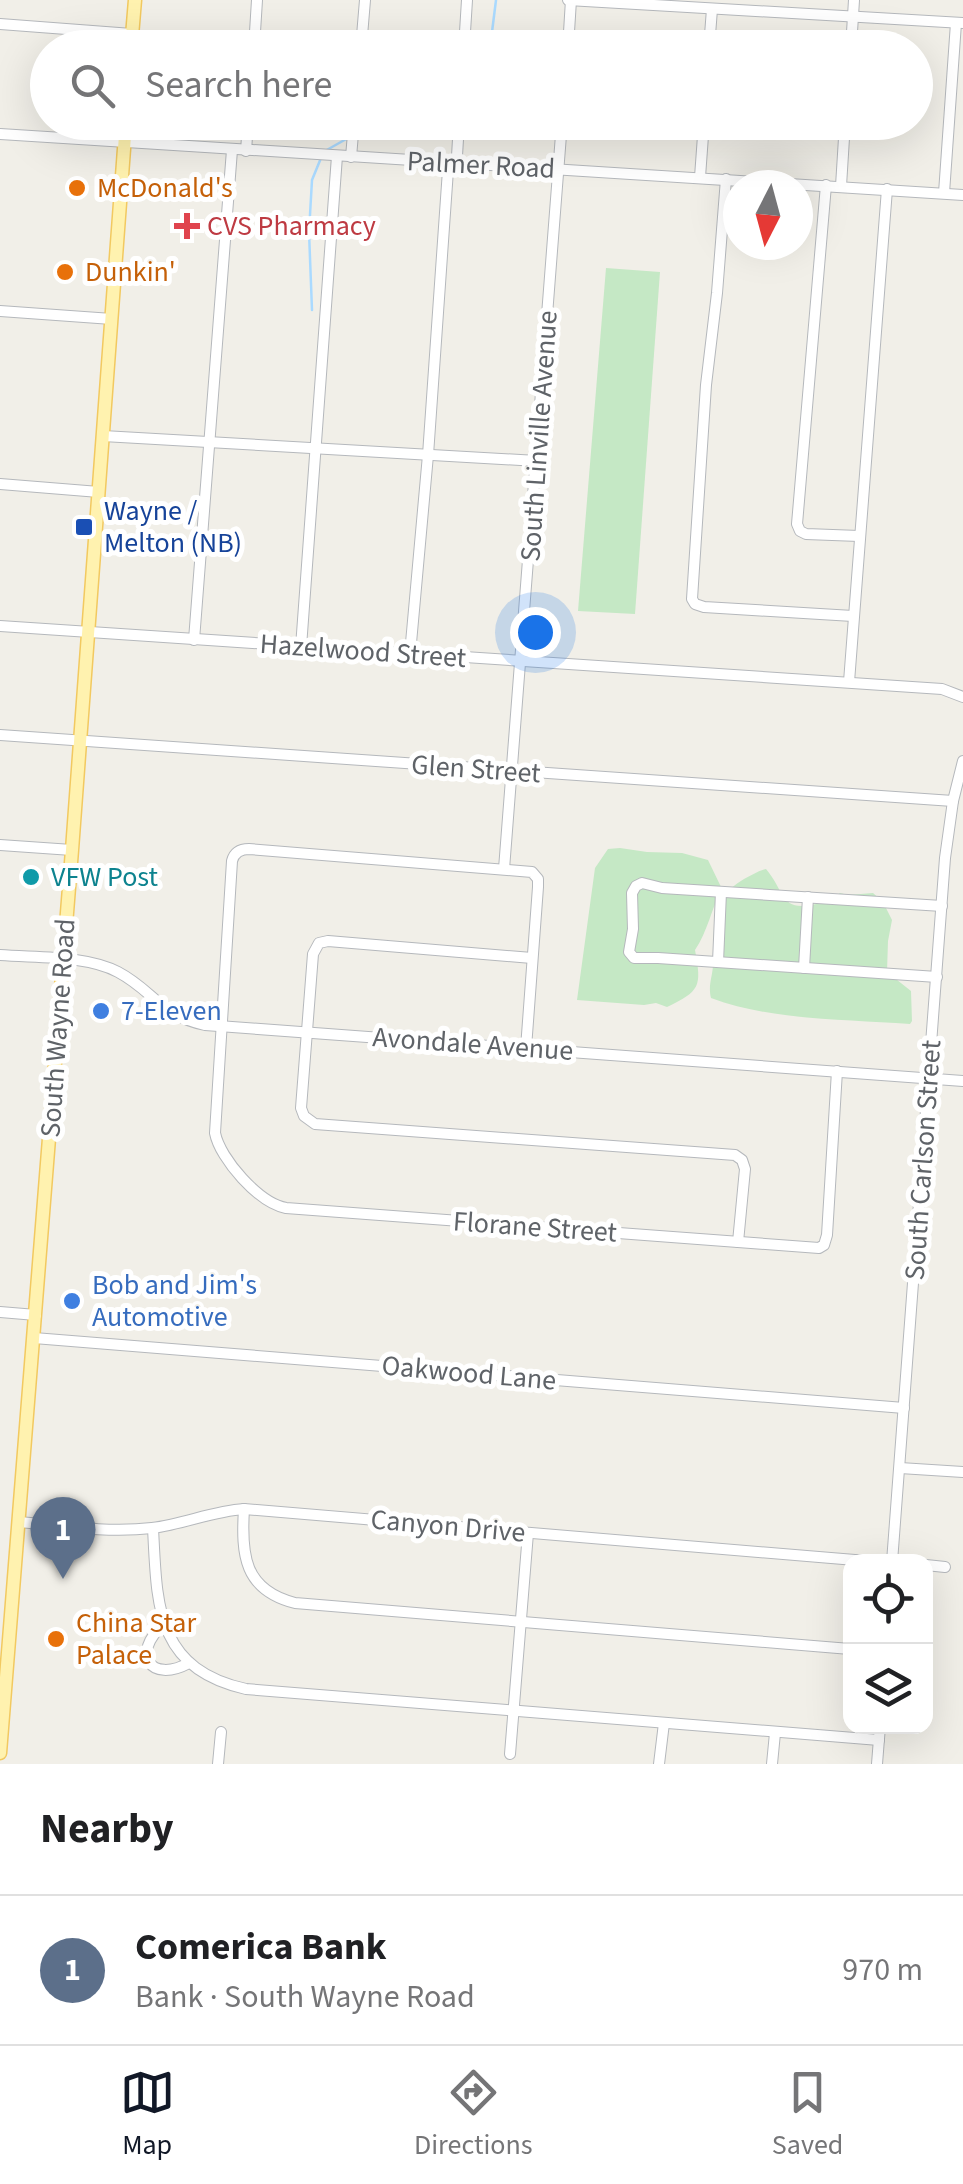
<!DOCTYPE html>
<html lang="en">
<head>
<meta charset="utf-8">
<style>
	body { margin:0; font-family:"Source Sans 3",sans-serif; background:#f2f2f2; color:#202124 }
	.controls { position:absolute; right:30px; bottom:30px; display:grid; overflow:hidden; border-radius:20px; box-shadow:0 10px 40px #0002 }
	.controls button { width:90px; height:90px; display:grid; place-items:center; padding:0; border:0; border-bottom:2px solid #e0e0e0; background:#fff; color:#202124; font:50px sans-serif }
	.compass { position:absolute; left:723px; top:170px; width:90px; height:90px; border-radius:50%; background:#fff; box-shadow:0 10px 40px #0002; rotate:186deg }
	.you { position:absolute; left:535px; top:632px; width:35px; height:35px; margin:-25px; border:8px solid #fff; border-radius:50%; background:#1a73e8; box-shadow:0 0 0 15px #1a73e833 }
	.badge { display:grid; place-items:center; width:65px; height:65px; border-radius:50%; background:#111827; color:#fff; font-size:32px; font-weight:700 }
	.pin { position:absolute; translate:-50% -82px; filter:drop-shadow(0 2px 5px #0008) }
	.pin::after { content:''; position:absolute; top:52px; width:35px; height:30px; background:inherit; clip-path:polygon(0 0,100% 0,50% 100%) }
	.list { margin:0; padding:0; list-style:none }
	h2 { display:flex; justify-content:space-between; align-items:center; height:130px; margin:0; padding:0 40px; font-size:42px }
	h2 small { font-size:32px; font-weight:400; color:#757577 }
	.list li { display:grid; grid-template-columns:65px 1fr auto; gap:30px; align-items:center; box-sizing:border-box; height:150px; padding:0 40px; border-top:2px solid #e0e0e0 }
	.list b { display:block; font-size:38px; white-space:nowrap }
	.list p { margin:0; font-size:32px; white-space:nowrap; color:#757577 }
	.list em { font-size:32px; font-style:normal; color:#757577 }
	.icon { flex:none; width:55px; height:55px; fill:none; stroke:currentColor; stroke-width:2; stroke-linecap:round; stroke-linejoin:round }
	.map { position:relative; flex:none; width:963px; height:1764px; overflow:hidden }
	.search { position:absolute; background:#fff; box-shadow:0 10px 40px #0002; left:30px; right:30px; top:30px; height:110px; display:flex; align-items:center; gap:25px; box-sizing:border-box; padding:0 35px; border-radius:55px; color:#757577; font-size:38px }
	.sheet { height:280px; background:#fff }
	nav { display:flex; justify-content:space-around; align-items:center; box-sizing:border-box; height:140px; border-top:2px solid #e0e0e0; background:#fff; font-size:28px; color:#757577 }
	nav a { display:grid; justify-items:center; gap:5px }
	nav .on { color:#111827 }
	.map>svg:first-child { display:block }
	.green { fill:#c5e8c5 }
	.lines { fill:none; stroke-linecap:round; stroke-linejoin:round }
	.stream { stroke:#aadaff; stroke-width:2.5 }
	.minor-casing { stroke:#b5b8bc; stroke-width:12 }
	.major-casing { stroke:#f2c960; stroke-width:15 }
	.minor { stroke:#fff; stroke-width:10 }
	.major { stroke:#fff2af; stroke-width:12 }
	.food-dot { fill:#e8710a; stroke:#fff; stroke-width:4 }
	.health-dot { fill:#e0444e; stroke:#fff; stroke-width:4 }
	.transit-dot { fill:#1a4fb4; stroke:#fff; stroke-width:4 }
	.culture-dot { fill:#0f9aa8; stroke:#fff; stroke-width:4 }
	.shop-dot { fill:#3f7fe0; stroke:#fff; stroke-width:4 }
	.labels { text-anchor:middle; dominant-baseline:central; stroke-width:10; stroke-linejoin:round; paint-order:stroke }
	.street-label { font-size:28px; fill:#5f6368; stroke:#fff }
	.food-label { font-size:28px; fill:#c56008; stroke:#fff; text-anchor:start }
	.health-label { font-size:28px; fill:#be3a42; stroke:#fff; text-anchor:start }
	.transit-label { font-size:28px; fill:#164399; stroke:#fff; text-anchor:start }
	.culture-label { font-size:28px; fill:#0d838f; stroke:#fff; text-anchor:start }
	.shop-label { font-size:28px; fill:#366cbe; stroke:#fff; text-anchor:start }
</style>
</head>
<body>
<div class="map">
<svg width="963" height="1764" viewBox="0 0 963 1764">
	<rect width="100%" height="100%" fill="#f1efe8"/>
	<!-- green -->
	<g class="green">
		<polygon points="606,268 660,272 635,614 578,611"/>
		<path d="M620,848l27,4 35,1 26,7 14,29c-11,20 -14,42 -27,61 7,37 5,41 -28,57l-11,-4 -12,2 -67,-5 18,-132 13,-19z"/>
		<path d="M766,869c19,22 14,44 50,35 10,-2 16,-4 24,-11l8,2 25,-2 10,9 9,18 -4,21 -1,31 24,19 1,30 -2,3c-65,-5 -137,-3 -199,-26 -3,-12 1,-20 2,-32 3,-37 -7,-65 31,-87 8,-4 14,-8 22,-10z"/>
	</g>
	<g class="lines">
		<!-- stream -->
		<g class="stream">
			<polyline points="490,48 496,0"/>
			<polyline points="359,131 375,122"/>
			<polyline points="325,151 348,138"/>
			<polyline points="312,310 309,232 312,180 321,158"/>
		</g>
		<!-- minor casing -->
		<g class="minor-casing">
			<g id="minor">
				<polyline points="568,0 963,23"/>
				<polyline points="0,24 132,34"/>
				<polyline points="254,48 257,0"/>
				<polyline points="361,48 365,0"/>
				<polyline points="464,48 467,0"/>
				<polyline points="568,48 571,0"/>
				<polyline points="709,48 712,9"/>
				<polyline points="851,48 854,0"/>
				<polyline points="0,134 963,195"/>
				<polyline points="246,151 248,122"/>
				<polyline points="351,157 354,122"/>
				<polyline points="700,177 704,122"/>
				<polyline points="726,179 717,293 706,385 692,599 695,604 704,607 853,616"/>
				<polyline points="826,185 797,524 800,531 806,534 859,536"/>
				<polyline points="841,186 845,122"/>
				<polyline points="944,193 956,23"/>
				<polyline points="0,311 112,319"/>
				<polyline points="103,436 537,461"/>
				<polyline points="0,484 99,492"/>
				<polyline points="0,626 942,689 963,697"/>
				<polyline points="194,640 232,150"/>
				<polyline points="301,647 337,156"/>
				<polyline points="410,654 428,455 448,170 457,156 459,122"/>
				<polyline points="849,682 887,189"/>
				<polyline points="0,735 953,801"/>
				<polyline points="0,845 72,850"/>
				<polyline points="504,869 562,122"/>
				<path d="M0,955c36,3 86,0 118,17 36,19 41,43 87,53l758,56"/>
				<polyline points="532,958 328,941 319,943 313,954 301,1108 304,1116 315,1124 735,1155 742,1160 745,1169 738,1242"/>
				<polyline points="718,962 721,892"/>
				<polyline points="804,968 808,897"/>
				<polyline points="937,977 658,958 634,958 629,952 633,929 632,893 636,886 642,883 662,888 942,906"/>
				<path d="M526,1048l12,-161v-8l-6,-7 -283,-23c-9,0 -15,4 -17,12l-17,272c5,26 44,70 71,75l533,40 5,-3 3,-10 10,-164"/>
				<polyline points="0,1312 36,1315"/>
				<polyline points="34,1338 904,1408"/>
				<polyline points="900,1468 963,1472"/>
				<path d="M244,1509c-3,46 0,81 51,94l555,46"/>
				<path d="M20,1522c43,4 88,11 132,6 32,-4 61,-17 92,-19l635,53"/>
				<path d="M153,1528c4,76 2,141 93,161l633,51"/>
				<polyline points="892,1562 945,858 953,801 963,761"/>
				<polyline points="926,1565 945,1567"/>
				<path d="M163,1625c-32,28 -13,59 26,38"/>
				<polyline points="510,1754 528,1533"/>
				<polyline points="218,1764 221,1732"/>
				<polyline points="659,1764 664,1723"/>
				<polyline points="772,1764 775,1733"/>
				<polyline points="877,1764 880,1726"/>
			</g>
		</g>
		<!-- major casing -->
		<g class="major-casing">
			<g id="major">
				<polyline points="131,48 135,0"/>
				<polyline points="0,1753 72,850 126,122"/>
			</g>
		</g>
		<!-- minor -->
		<use href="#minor" class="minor"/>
		<!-- major -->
		<use href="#major" class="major"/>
	</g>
	<!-- markers -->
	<g class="food-dot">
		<circle cx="77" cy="188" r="10"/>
		<circle cx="65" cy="272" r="10"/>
		<circle cx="56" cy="1639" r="10"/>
	</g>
	<path class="health-dot" d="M182 211h10v10h10v10h-10v10h-10v-10h-10v-10h10z"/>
	<rect class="transit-dot" x="74" y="517" width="20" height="20" rx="5"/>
	<circle class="culture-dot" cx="31" cy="877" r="10"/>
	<g class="shop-dot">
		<circle cx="101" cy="1011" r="10"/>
		<circle cx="72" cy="1301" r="10"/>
	</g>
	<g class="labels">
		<!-- street labels -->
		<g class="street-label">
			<text transform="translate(481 165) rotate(3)">Palmer Road</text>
			<text transform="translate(539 436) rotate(-86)">South Linville Avenue</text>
			<text transform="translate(363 651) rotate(4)">Hazelwood Street</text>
			<text transform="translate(476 769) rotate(4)">Glen Street</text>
			<text transform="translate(58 1028) rotate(-86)">South Wayne Road</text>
			<text transform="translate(473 1044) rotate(4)">Avondale Avenue</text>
			<text transform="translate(923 1160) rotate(-86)">South Carlson Street</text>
			<text transform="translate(535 1227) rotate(4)">Florane Street</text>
			<text transform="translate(469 1373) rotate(5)">Oakwood Lane</text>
			<text transform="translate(448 1526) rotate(5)">Canyon Drive</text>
		</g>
		<!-- food labels -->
		<g class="food-label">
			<text x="97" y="188">McDonald's</text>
			<text x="85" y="272">Dunkin'</text>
			<text x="76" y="1623">China Star<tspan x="76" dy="32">Palace</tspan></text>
		</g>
		<!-- health labels -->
		<g class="health-label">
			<text x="207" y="226">CVS Pharmacy</text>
		</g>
		<!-- transit labels -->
		<g class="transit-label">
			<text x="104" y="511">Wayne /<tspan x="104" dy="32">Melton (NB)</tspan></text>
		</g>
		<!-- culture labels -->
		<g class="culture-label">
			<text x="51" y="877">VFW Post</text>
		</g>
		<!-- shop labels -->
		<g class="shop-label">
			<text x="121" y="1011">7-Eleven</text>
			<text x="92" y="1285">Bob and Jim's<tspan x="92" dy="32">Automotive</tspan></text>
		</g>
	</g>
</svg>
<div class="controls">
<button><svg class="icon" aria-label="locate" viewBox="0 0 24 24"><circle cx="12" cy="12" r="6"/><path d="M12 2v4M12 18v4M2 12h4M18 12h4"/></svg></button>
<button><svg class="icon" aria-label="layers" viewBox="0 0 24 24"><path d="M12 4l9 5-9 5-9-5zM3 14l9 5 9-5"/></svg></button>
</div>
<svg class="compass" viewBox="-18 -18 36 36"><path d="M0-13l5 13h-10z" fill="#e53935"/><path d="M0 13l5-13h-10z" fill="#757577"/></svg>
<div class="you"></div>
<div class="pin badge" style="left:63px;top:1579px;background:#5c6f8a">1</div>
<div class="search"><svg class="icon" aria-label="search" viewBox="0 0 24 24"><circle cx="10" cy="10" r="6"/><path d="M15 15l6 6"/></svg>Search here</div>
</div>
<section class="sheet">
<h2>Nearby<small></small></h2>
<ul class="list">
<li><span class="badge" style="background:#5c6f8a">1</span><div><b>Comerica Bank</b><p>Bank · South Wayne Road</p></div><em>970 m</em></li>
</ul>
</section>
<nav>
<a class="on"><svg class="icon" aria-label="map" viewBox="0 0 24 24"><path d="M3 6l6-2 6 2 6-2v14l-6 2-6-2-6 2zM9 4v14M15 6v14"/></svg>Map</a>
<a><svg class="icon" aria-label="directions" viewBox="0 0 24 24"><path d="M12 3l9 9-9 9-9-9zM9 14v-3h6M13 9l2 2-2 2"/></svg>Directions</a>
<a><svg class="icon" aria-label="saved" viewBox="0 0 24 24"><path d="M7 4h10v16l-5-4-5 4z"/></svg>Saved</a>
</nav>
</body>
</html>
